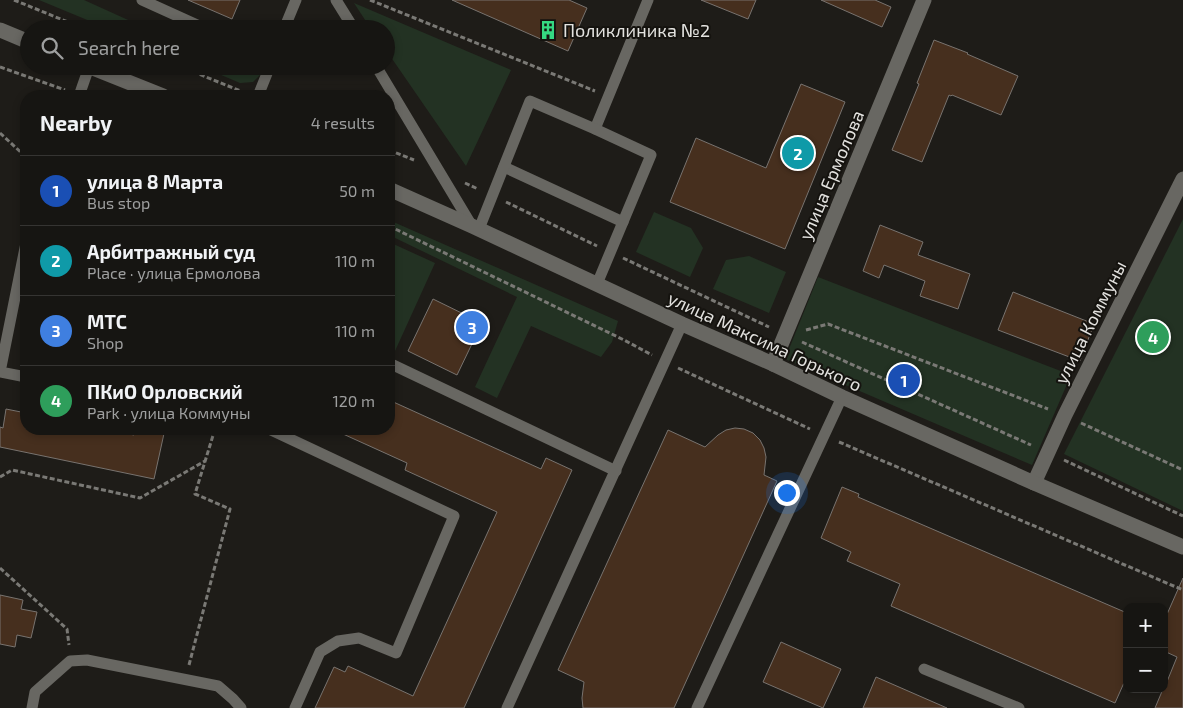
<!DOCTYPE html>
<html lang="en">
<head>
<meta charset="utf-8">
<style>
	body { margin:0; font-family:"Exo 2",sans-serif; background:#1f1e1b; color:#f1f3f6 }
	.controls { position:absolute; right:15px; bottom:15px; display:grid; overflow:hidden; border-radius:10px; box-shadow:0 2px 8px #0003 }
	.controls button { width:45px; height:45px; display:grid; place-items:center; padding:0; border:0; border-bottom:1px solid #353432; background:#161512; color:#f1f3f6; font:25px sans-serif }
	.you { position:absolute; left:786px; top:492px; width:18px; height:18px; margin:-12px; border:4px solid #fff; border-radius:50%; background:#1a73e8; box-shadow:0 0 0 8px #1a73e833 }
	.badge { display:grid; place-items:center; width:32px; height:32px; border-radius:50%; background:#35d881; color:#fff; font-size:16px; font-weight:700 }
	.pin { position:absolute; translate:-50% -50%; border:2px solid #fff; box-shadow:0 1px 5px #0006 }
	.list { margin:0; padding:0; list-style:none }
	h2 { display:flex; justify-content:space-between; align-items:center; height:65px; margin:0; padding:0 20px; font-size:21px }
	h2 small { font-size:16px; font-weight:400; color:#9e9f9f }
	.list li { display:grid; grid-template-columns:32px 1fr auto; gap:15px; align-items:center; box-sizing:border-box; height:70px; padding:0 20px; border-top:1px solid #353432 }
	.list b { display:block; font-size:19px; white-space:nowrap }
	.list p { margin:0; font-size:16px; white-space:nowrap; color:#9e9f9f }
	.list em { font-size:16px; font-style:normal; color:#9e9f9f }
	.icon { flex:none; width:28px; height:28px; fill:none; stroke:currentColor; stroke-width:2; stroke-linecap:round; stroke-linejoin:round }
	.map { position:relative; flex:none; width:1183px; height:708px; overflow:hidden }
	.search { position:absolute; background:#161512; box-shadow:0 2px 8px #0003; left:20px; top:20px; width:375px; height:55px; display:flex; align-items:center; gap:12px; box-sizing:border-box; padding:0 18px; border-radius:28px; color:#9e9f9f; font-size:19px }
	.panel { position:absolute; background:#161512; box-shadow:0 2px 8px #0003; left:20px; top:90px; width:375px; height:345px; border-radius:20px }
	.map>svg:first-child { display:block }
	.green { fill:#233223 }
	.building { fill:#462f1e; stroke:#78736f }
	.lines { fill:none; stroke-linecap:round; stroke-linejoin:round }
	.path { stroke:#7a7975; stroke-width:3; stroke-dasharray:5 2.5; stroke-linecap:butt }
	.lane { stroke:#686762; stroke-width:11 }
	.street { stroke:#686762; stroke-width:15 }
	.secondary { stroke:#686762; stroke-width:15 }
	.labels { text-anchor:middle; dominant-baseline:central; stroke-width:4; stroke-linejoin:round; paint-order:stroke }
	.poi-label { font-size:18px; fill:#e3e2df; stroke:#15130f; text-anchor:start }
	.street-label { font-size:18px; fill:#e3e2df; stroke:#15130f }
</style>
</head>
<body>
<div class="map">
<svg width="1183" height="708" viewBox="0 0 1183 708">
	<rect width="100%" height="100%" fill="#1e1c18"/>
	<!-- green -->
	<g class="green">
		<polygon points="39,0 84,0 148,29 109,29"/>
		<polygon points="354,3 511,70 466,166 386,50 386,29 371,29"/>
		<polygon points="200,66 259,66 261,74 253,82 240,83"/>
		<polygon points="654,212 691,228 703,248 690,277 636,252"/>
		<polygon points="1183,219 1183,511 1064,454"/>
		<polygon points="389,220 618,321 612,342 601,357 531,326 497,398 475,387 517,297 389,235"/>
		<polygon points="389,242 435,263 395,351 389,348"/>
		<polygon points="749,256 786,272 769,313 713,289 726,260"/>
		<polygon points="818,277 1071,375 1032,465 785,359"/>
	</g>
	<!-- building -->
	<g class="building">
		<polygon points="188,0 240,0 232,19"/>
		<polygon points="452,0 569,0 587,8 568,51"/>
		<polygon points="701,0 756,0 748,19"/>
		<polygon points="821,0 875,0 891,7 882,27"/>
		<polygon points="934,40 968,53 967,54 1018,76 1001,115 952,95 951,96 949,95 922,162 892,150 919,84 917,83"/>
		<polygon points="801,84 845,102 785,249 670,202 696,138 766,168"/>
		<polygon points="880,225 923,242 918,255 970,274 958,309 920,296 925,281 884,265 879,278 863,271"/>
		<polygon points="1013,292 1094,324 1080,361 998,330"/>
		<polygon points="433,299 482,323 457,375 408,351"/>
		<polygon points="389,400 541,469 546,458 572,470 464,708 315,708 334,667 345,672 348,666 413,696 497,512 405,470 407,463 332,429 389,429"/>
		<polygon points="6,409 26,413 26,429 105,429 134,435 135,429 165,429 154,479 0,447 0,427 3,428"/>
		<polygon points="735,428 744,429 753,433 760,440 764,448 766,457 764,475 777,481 674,708 583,708 582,698 584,682 558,670 668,430 705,447 718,435 726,430"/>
		<polygon points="842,487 859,494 858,497 1127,613 1127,676 1115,703 891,606 900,584 847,561 851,552 821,538"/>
		<polygon points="1183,578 1183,708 1155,708 1163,689 1164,689 1177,657 1164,651 1164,621"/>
		<polygon points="0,595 23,600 21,609 37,612 31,638 17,635 15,647 0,644"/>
		<polygon points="781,642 841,669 823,708 763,682"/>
		<polygon points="876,677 947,708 863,708"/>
	</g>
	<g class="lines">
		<!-- path -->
		<g class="path">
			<polyline points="14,0 85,29"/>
			<polyline points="370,0 595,91"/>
			<polyline points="179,66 243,92"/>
			<polyline points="0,67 65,90"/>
			<polyline points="0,133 26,157"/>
			<polyline points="389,150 414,160"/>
			<polyline points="465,183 478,189"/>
			<polyline points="506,202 597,246"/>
			<polyline points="389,226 624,340 652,355"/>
			<polyline points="623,258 769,327"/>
			<polyline points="806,330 828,324 1048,409"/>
			<polyline points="802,342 1031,445"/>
			<polyline points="678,368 810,429"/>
			<polyline points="1081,423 1183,470"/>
			<polyline points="839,442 1183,590"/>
			<polyline points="1064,460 1183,516"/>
			<polyline points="0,477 12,470 140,498 205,461"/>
			<polyline points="0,568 67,629 69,645"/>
			<polyline points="189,665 230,509 195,494 215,429"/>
		</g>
		<!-- lane -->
		<g class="lane">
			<polyline points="142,0 206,29"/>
			<polyline points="336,0 354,29"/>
			<polyline points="284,29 296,0"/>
			<polyline points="376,66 472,226"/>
			<polyline points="79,96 89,67"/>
			<polyline points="258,96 270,66"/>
			<polyline points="595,129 648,0"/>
			<polyline points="504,167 623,222"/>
			<polyline points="479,229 530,101 595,129 651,155 597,284"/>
			<polyline points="26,243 0,372 26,377"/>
			<polyline points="389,363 616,471"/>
			<polyline points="269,429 454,516 396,653 359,638 338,641 320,652 295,708"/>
			<polyline points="924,669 1019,708"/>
			<polyline points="32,708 35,692 70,661 87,660 218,686 233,699 241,708"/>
			<polyline points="507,708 682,324"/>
			<polyline points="697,708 842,397"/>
		</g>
		<!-- street -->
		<g class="street">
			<polyline points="773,364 924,0"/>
			<polyline points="1034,483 1065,415 1183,179"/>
		</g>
		<!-- secondary -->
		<g class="secondary">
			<polyline points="0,30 29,42"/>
			<polyline points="88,66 163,96"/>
			<polyline points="389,189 472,226 682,324 773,364 842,397 1034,483 1183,547"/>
		</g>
	</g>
	<!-- icons -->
	<defs>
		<g id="building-bare" transform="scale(1.5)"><path d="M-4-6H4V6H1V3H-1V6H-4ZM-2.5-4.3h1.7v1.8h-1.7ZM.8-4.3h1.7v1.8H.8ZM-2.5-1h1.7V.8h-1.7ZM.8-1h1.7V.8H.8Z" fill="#35d881" stroke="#15130f" stroke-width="2.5" paint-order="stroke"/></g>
	</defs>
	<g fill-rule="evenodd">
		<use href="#building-bare" x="548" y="30"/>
	</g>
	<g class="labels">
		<!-- poi labels -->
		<g class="poi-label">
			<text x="563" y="30">Поликлиника №2</text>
		</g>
		<!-- street labels -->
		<g class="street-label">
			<text transform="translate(831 175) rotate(-67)">улица Ермолова</text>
			<text transform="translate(1090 322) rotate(-63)">улица Коммуны</text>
			<text transform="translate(765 341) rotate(25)">улица Максима Горького</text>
		</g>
	</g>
</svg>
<div class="controls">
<button>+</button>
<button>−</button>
</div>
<div class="you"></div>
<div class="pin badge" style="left:904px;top:380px;background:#1a4fb4">1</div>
<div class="pin badge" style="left:798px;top:153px;background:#0f9aa8">2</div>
<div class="pin badge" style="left:472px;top:327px;background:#3f7fe0">3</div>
<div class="pin badge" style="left:1153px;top:337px;background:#2e9e5b">4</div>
<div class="search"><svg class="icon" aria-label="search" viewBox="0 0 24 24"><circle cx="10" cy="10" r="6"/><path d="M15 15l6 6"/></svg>Search here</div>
<section class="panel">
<h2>Nearby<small>4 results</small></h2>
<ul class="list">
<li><span class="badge" style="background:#1a4fb4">1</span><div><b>улица 8 Марта</b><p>Bus stop</p></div><em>50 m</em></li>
<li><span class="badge" style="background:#0f9aa8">2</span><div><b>Арбитражный суд</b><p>Place · улица Ермолова</p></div><em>110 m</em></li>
<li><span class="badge" style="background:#3f7fe0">3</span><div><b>МТС</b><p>Shop</p></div><em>110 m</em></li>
<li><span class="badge" style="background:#2e9e5b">4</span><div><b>ПКиО Орловский</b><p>Park · улица Коммуны</p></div><em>120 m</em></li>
</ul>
</section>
</div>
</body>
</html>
